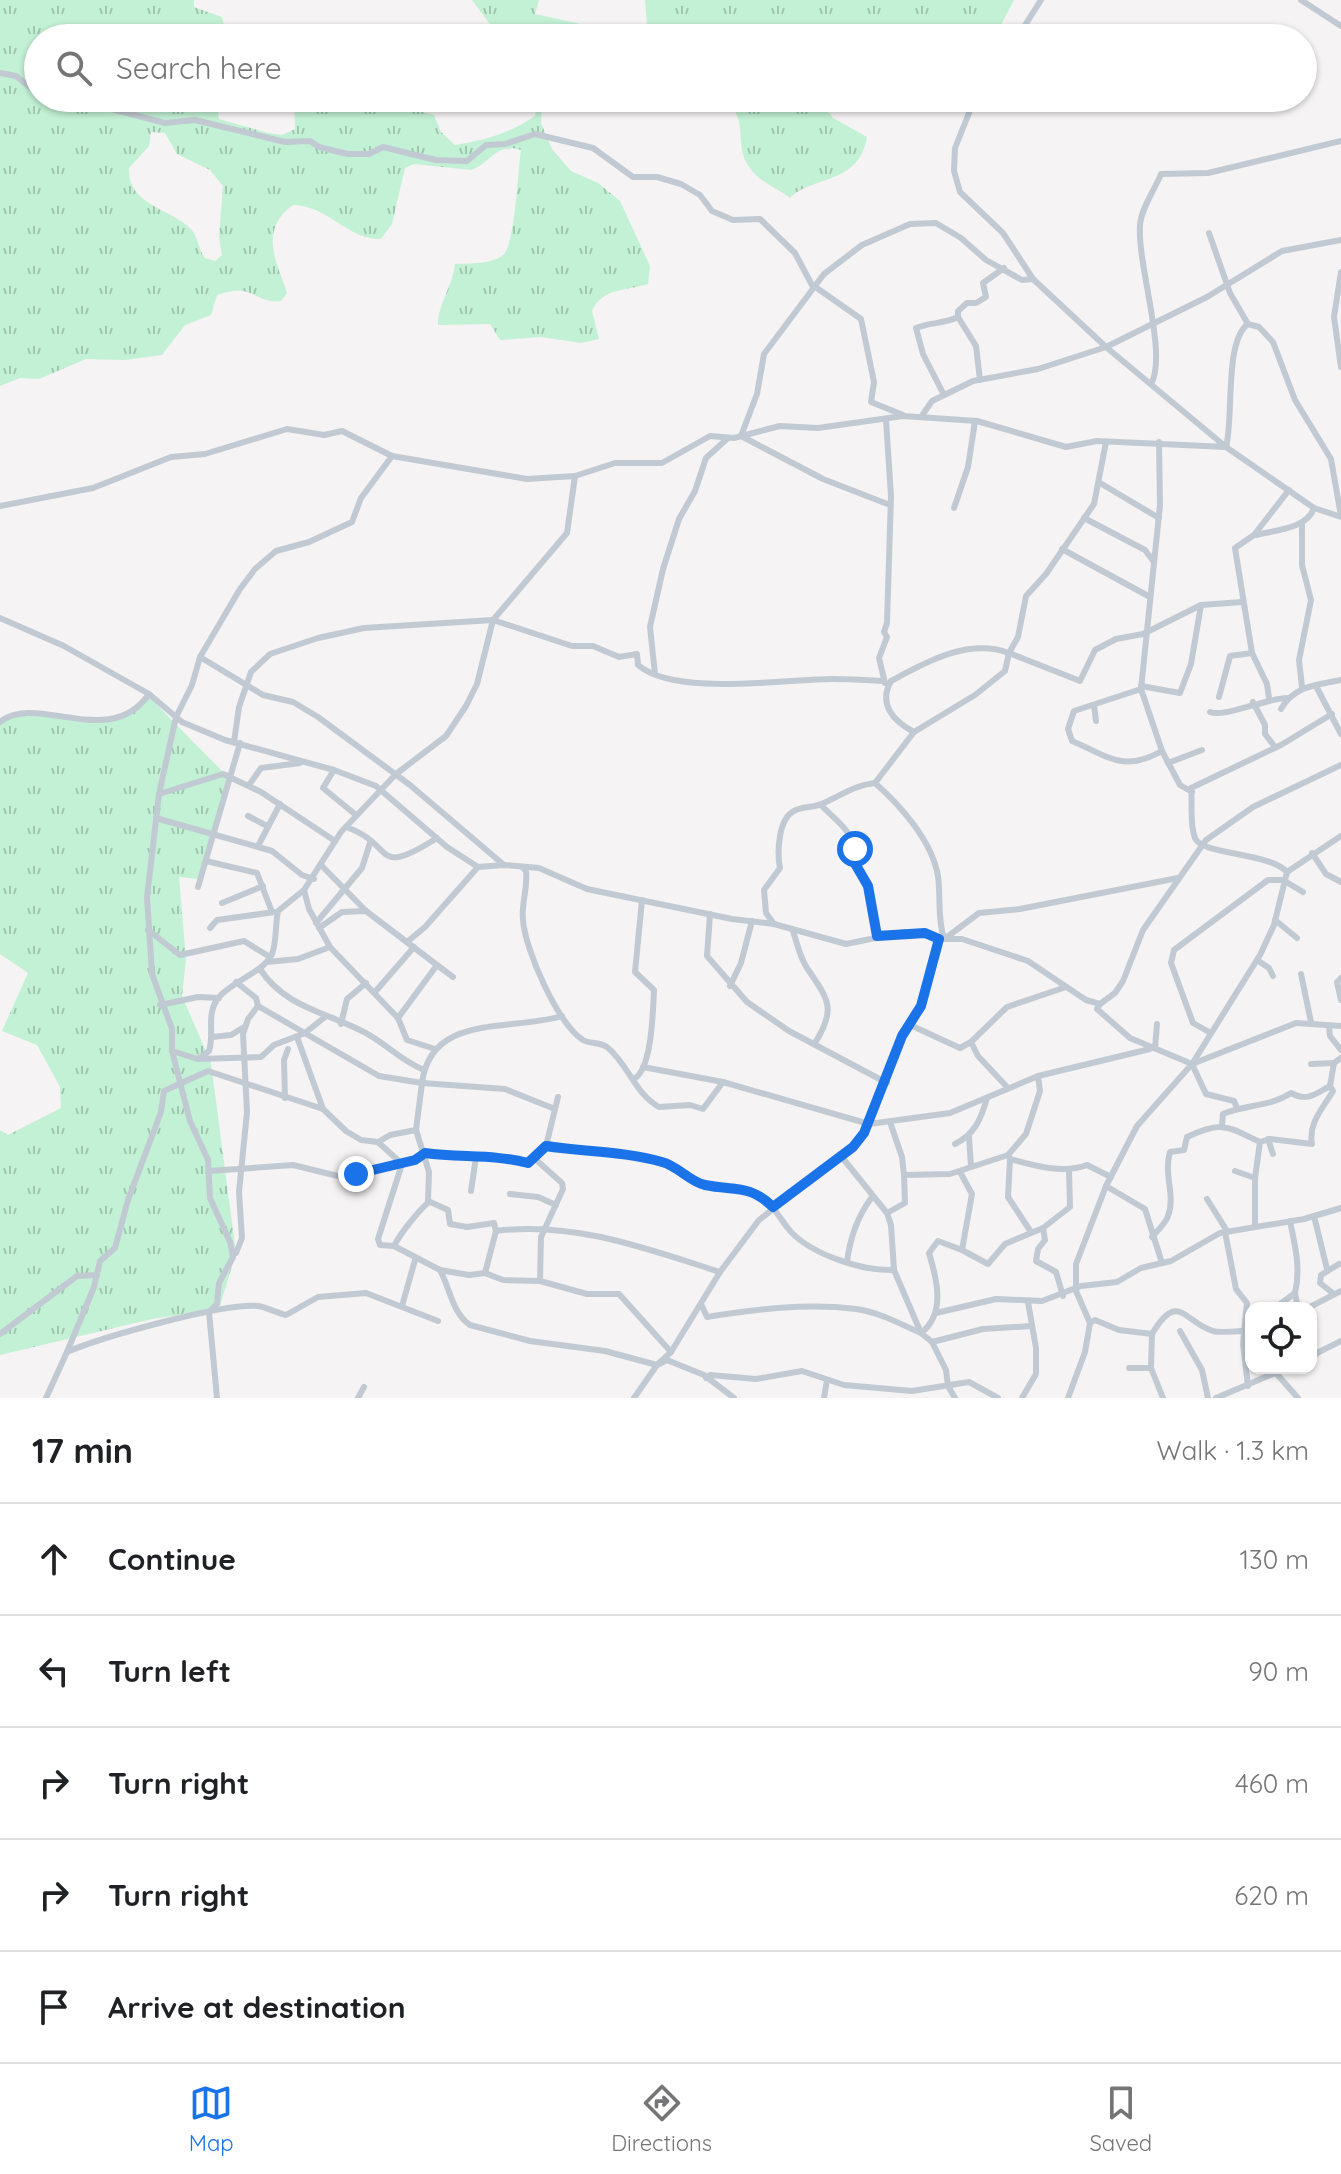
<!DOCTYPE html>
<html lang="en">
<head>
<meta charset="utf-8">
<style>
	body { margin:0; font-family:Quicksand,sans-serif; background:#f6f6f6; color:#202124 }
	.controls { position:absolute; right:24px; bottom:24px; display:grid; overflow:hidden; border-radius:16px; box-shadow:0 2px 6px #0004 }
	.controls button { width:72px; height:72px; display:grid; place-items:center; padding:0; border:0; border-bottom:2px solid #e0e0e0; background:#fff; color:#202124; font:40px sans-serif }
	.stop { position:absolute; width:24px; height:24px; margin:-18px; border:6px solid #1a73e8; border-radius:50%; background:#fff }
	.stop.end { background:#1a73e8; border-color:#fff; box-shadow:0 2px 8px #0008 }
	.list { margin:0; padding:0; list-style:none }
	h2 { display:flex; justify-content:space-between; align-items:center; height:104px; margin:0; padding:0 32px; font-size:34px }
	h2 small { font-size:26px; font-weight:400; color:#757577 }
	.list li { display:grid; grid-template-columns:52px 1fr auto; gap:24px; align-items:center; box-sizing:border-box; height:112px; padding:0 32px; border-top:2px solid #e0e0e0 }
	.list b { display:block; font-size:30px; white-space:nowrap }
	.list em { font-size:26px; font-style:normal; color:#757577 }
	.icon { flex:none; width:44px; height:44px; fill:none; stroke:currentColor; stroke-width:2; stroke-linecap:round; stroke-linejoin:round }
	.map { position:relative; flex:none; width:1341px; height:1398px; overflow:hidden }
	.search { position:absolute; background:#fff; box-shadow:0 2px 6px #0004; left:24px; right:24px; top:24px; height:88px; display:flex; align-items:center; gap:20px; box-sizing:border-box; padding:0 28px; border-radius:44px; color:#757577; font-size:30px }
	.sheet { height:664px; background:#fff }
	nav { display:flex; justify-content:space-around; align-items:center; box-sizing:border-box; height:112px; border-top:2px solid #e0e0e0; background:#fff; font-size:22px; color:#757577 }
	nav a { display:grid; justify-items:center; gap:4px }
	nav .on { color:#1a73e8 }
	.map>svg:first-child { display:block }
	.grass { fill:url(#grass-tufts); fill-rule:evenodd }
	.lines { fill:none; stroke-linecap:round; stroke-linejoin:round }
	.minor { stroke:#c1cad2; stroke-width:6 }
	.route { stroke:#1a73e8; stroke-width:10 }
</style>
</head>
<body>
<div class="map">
<svg width="1341" height="1398" viewBox="0 0 1341 1398">
	<defs>
		<pattern id="grass-tufts" width="24" height="20" patternUnits="userSpaceOnUse" patternTransform="scale(2)"><rect width="24" height="20" fill="#c3f1d5"/><path d="M3 7l-1-3M5 7V3M7 7l1-3M15 17l-1-3M17 17v-4M19 17l1-3" fill="none" stroke="#a0c6b0"/></pattern>
	</defs>
	<rect width="100%" height="100%" fill="#f5f3f3"/>
	<!-- grass -->
	<g class="grass">
		<path d="M0,0h194v7l28,10 5,21h-189v60h178l3,21 49,14 14,2 13,-6 -1,-31h75l65,17 7,17 14,13c30,-5 55,-12 80,-29l3,-18h4l-1,25 11,26 19,22 27,12 22,18 30,65 -2,18c-22,7 -45,3 -56,27l7,28 -18,4 -40,-6 -41,3 -10,-16 -52,1c-1,-18 15,-40 17,-61 15,-1 37,1 49,-10 11,-12 14,-84 17,-104 -25,-8 -31,14 -50,20l-57,-6 -9,4 -13,56 -11,15c-33,1 -54,-34 -88,-34 -36,26 -15,59 -6,88l-6,8c-26,3 -27,-19 -64,-6l-6,20 -26,10 -23,30 -37,5 -39,-1 -47,20 -19,-1 -20,8zM151,132l14,1 12,21 33,16 13,16 -4,51 3,18 -7,6 -10,-3c-7,-9 -7,-21 -14,-29 -21,-21 -64,-24 -62,-61l20,-22z"/>
		<polygon points="472,0 539,0 535,14 581,24 602,38 512,38 489,23"/>
		<polygon points="645,0 1014,0 994,38 962,38 953,26 932,24 907,38 648,38"/>
		<path d="M724,98h94l15,20 34,19c-8,48 -54,38 -77,61 -16,-12 -34,-17 -44,-36 -11,-23 3,-42 -22,-64z"/>
		<path d="M149,697l80,81 -31,101 -19,-2 7,82 -4,37 29,67 25,190 -17,56 -67,10 -152,36v-225l8,5 53,-27 -1,-21 -23,-42 -35,-14 26,-58 -28,-19v-235c42,-11 88,6 130,-6 7,-2 13,-11 19,-16z"/>
	</g>
	<g class="lines">
		<!-- minor -->
		<g class="minor">
			<polyline points="1301,0 1341,26"/>
			<polyline points="1017,38 1041,0"/>
			<polyline points="0,73 16,76 38,94"/>
			<polyline points="70,98 165,123 195,120 285,142 310,141 319,147 348,154 369,154 383,147 436,160 467,161 486,145 505,144 535,134 593,148 633,177 657,177 681,184 700,195 712,211 733,220 760,219 795,253 813,287"/>
			<polyline points="975,98 955,148 954,171 960,192 1003,233 1033,279 1106,347 1226,447 1314,508 1341,517"/>
			<polyline points="1209,233 1230,293 1248,324 1259,327 1273,342 1295,400 1331,459 1341,516"/>
			<polyline points="1341,272 1334,317 1341,367"/>
			<polyline points="814,286 861,319 874,382 871,402 903,415"/>
			<polyline points="958,317 976,346 980,380"/>
			<path d="M1151,384c17,-29 -14,-120 -11,-159 1,-16 15,-36 21,-51l47,-1 133,-32"/>
			<path d="M944,395l-21,-41 -7,-26c15,-6 28,-4 42,-11v-6l9,-8h9l10,-6 -3,-14 21,-15"/>
			<polyline points="921,417 932,401 973,381 1038,369 1106,347 1207,297 1282,251 1341,240"/>
			<polyline points="1159,442 1160,505 1141,689 1162,751 1180,785 1192,792"/>
			<path d="M1226,447c8,-29 -2,-106 22,-123"/>
			<polyline points="1100,483 1159,518"/>
			<polyline points="890,505 823,479 741,436 757,394 764,354 824,274 862,245 910,224 936,223 961,238 986,260 1022,280 1033,279"/>
			<polyline points="0,506 93,488 171,457 205,454 287,429 324,435 342,431 392,456 527,479 575,476 615,463 662,463 710,436 734,438 780,426 818,428 903,416 977,421 1066,447 1097,441 1226,447"/>
			<polyline points="954,508 968,467 975,421"/>
			<polyline points="1084,518 1145,550 1154,562"/>
			<polyline points="1302,523 1302,565 1311,600 1299,660 1302,687"/>
			<path d="M1256,535c19,-5 51,-6 58,-27"/>
			<polyline points="1062,549 1150,597"/>
			<polyline points="0,618 64,646 149,694 182,722 225,740 334,770 376,786 447,847 478,867 504,865 539,868 587,889 732,919 774,924 846,944 905,932 925,933 939,939 962,939 1028,961 1086,1000 1100,1004 1115,993 1123,981 1143,930 1206,840 1253,807 1341,765"/>
			<polyline points="200,657 263,695 293,702 318,717 410,785 504,865"/>
			<polyline points="655,674 650,627 663,569 679,519 695,491 706,458 728,438"/>
			<polyline points="885,683 879,658 887,637 884,632 887,623 891,496 886,420"/>
			<polyline points="1141,686 1180,693 1191,664 1201,605"/>
			<polyline points="1316,686 1341,734"/>
			<path d="M1141,689l-67,22 -6,18 4,12c36,15 51,32 90,10"/>
			<polyline points="1219,697 1230,656 1252,653"/>
			<polyline points="1269,698 1267,684 1252,653 1235,548 1254,535 1289,490"/>
			<polyline points="1253,702 1265,725 1265,734 1275,747"/>
			<polyline points="1094,705 1096,721"/>
			<path d="M1281,709c13,-23 35,-24 60,-29"/>
			<path d="M1210,712c14,6 57,-14 77,-14"/>
			<path d="M0,722c36,-30 110,29 149,-28"/>
			<polyline points="914,732 975,695 1005,671 1009,653 1080,681 1095,650 1116,639 1143,634 1201,605 1242,602"/>
			<path d="M234,742l5,-35 12,-35 19,-18 48,-16 46,-10 129,-8 79,26h21l26,11 18,-3 1,11c37,32 148,14 195,14 16,0 33,1 49,2"/>
			<polyline points="1168,763 1202,750"/>
			<polyline points="334,770 323,788 356,815"/>
			<polyline points="249,785 261,768 300,763"/>
			<polyline points="159,794 223,774 261,792 335,841"/>
			<path d="M821,805c16,17 37,28 32,55l15,26 9,50"/>
			<polyline points="248,816 267,826"/>
			<polyline points="156,818 272,851 302,875 314,879"/>
			<path d="M346,827c51,18 26,52 91,11"/>
			<polyline points="258,846 280,804"/>
			<polyline points="1312,853 1326,874 1341,882"/>
			<polyline points="206,861 257,873 272,912"/>
			<polyline points="321,865 366,911"/>
			<path d="M522,867l4,4c2,17 -5,33 -3,49 2,30 35,104 60,120 7,4 17,2 24,7 22,18 27,46 52,60l31,-2 13,4 20,-27 146,42 81,-11 88,-37 112,-27"/>
			<path d="M1287,872c-18,-20 -86,-17 -92,-34 -6,-16 -2,-34 -4,-50l90,-43 51,-31"/>
			<polyline points="198,887 240,743"/>
			<polyline points="222,903 263,886"/>
			<polyline points="710,914 707,956 747,1002 789,1031 887,1083"/>
			<polyline points="1275,920 1297,938"/>
			<polyline points="316,923 362,868 370,843"/>
			<path d="M774,924l-8,-11 -2,-23 16,-22c-3,-15 -2,-49 14,-57 8,-5 20,-3 30,-8 18,-8 31,-18 51,-20"/>
			<polyline points="210,928 217,920 275,912"/>
			<polyline points="319,928 342,912 366,911 437,965"/>
			<polyline points="148,930 180,955 244,941 270,957"/>
			<path d="M793,931c4,12 7,27 14,37 21,31 30,40 8,75"/>
			<polyline points="947,937 979,913 1020,909 1178,878"/>
			<path d="M944,939c-7,-22 -3,-41 -6,-63 -6,-35 -37,-70 -63,-93l39,-51c-21,-11 -36,-28 -23,-51 35,-19 77,-43 118,-28l9,-16 8,-41 20,-22 48,-70 12,-62"/>
			<polyline points="407,942 425,927 478,867"/>
			<polyline points="1257,960 1269,968 1273,976"/>
			<polyline points="267,962 298,959 330,947"/>
			<path d="M260,969c24,37 64,43 100,61 24,11 39,30 64,40"/>
			<polyline points="1301,974 1311,1022"/>
			<polyline points="1341,978 1337,982 1341,1000"/>
			<polyline points="236,982 256,998 258,1006"/>
			<polyline points="730,986 741,963 752,921"/>
			<polyline points="375,992 414,947"/>
			<polyline points="1100,1004 1097,1009 1130,1038 1192,1064 1206,1094 1234,1101 1237,1108"/>
			<polyline points="160,1005 198,997 219,998"/>
			<polyline points="398,1018 437,965 453,977"/>
			<polyline points="341,1024 347,999 366,983"/>
			<polyline points="908,1024 921,1006 939,939"/>
			<polyline points="1329,1027 1330,1036 1341,1050"/>
			<polyline points="1209,1032 1193,1023 1171,963 1174,950 1268,880 1283,880 1303,892"/>
			<polyline points="212,1037 231,1035 244,1027"/>
			<polyline points="297,1037 323,1109"/>
			<polyline points="971,1042 978,1056 1007,1087"/>
			<polyline points="1155,1048 1157,1024"/>
			<polyline points="435,1049 407,1040 398,1018 330,947 309,909 304,890 341,832 396,774 446,736 466,706 477,684 493,620 567,533 575,476"/>
			<polyline points="172,1051 198,1059 261,1057 274,1045 305,1033 325,1017"/>
			<path d="M198,1059l11,-8c6,-18 -4,-37 10,-54 14,-16 46,-26 53,-43 5,-13 3,-29 6,-43l26,-21"/>
			<polyline points="1192,1064 1296,1023 1341,1026"/>
			<polyline points="1311,1064 1334,1063"/>
			<polyline points="643,1067 723,1082"/>
			<path d="M633,1079c19,-7 20,-69 21,-89l-19,-18 7,-72"/>
			<polyline points="285,1098 284,1060 288,1049"/>
			<path d="M555,1109l-50,-20 -83,-6c9,-71 90,-51 140,-67"/>
			<polyline points="890,1122 902,1157 904,1175 950,1174 1008,1155 1026,1134 1040,1091 1038,1076"/>
			<path d="M1222,1125l1,-11c23,-10 47,-7 68,-21 17,9 24,1 39,-7"/>
			<polyline points="969,1137 971,1166"/>
			<polyline points="1268,1139 1273,1154"/>
			<polyline points="378,1142 390,1135 416,1130"/>
			<path d="M1260,1142l10,-3 42,5c-4,-21 11,-36 21,-53l-3,-5 4,-23 7,-5"/>
			<path d="M955,1144c20,-10 26,-25 32,-46"/>
			<polyline points="546,1146 558,1097"/>
			<path d="M1008,1155l2,4c25,7 53,15 77,6l24,12"/>
			<polyline points="841,1156 887,1213 891,1225 894,1270 921,1333 932,1342 946,1370 948,1386 955,1398"/>
			<polyline points="534,1158 562,1183 563,1189 541,1237 540,1281 587,1294 619,1294 671,1352"/>
			<polyline points="1010,1159 1008,1197 1031,1232"/>
			<path d="M209,1171l84,-6 53,13 69,-18 10,-7c35,5 69,1 103,10l18,-17c39,6 83,3 120,17 13,5 25,19 36,22 17,5 37,-1 54,8 16,8 24,27 36,40 22,22 70,38 102,37"/>
			<polyline points="1235,1171 1255,1178"/>
			<polyline points="1106,1186 1145,1209 1162,1263"/>
			<polyline points="471,1191 476,1157"/>
			<polyline points="510,1194 538,1197 556,1205"/>
			<polyline points="1207,1199 1227,1231"/>
			<polyline points="887,1213 905,1203 904,1175"/>
			<polyline points="1314,1216 1327,1269"/>
			<polyline points="1043,1228 1045,1240 1038,1249 1036,1261 1056,1272 1063,1296"/>
			<polyline points="1225,1232 1236,1289 1247,1303 1243,1344 1248,1386"/>
			<path d="M1152,1237c5,-6 14,-14 16,-21 8,-21 -5,-42 2,-64l14,-2 3,-13c36,-17 41,-10 73,5l-5,36v48"/>
			<path d="M394,1246c6,-12 24,-35 35,-44"/>
			<polyline points="962,1250 988,1264 1005,1244 1043,1228 1070,1207 1069,1171"/>
			<path d="M236,1253l6,-15 -3,-46 8,-80 -4,-78 5,-15 10,-13 121,70 43,7 -6,47 13,42 -1,29 20,9 2,14 17,3 27,-4 2,8c77,-10 149,17 224,41"/>
			<path d="M847,1262c3,-25 10,-45 25,-65"/>
			<path d="M440,1270c10,18 12,43 30,55l60,16 75,10 52,14 10,-5 37,15 30,23"/>
			<polyline points="485,1273 496,1231"/>
			<polyline points="1295,1293 1298,1308"/>
			<polyline points="1334,1294 1320,1283 1321,1275 1339,1264"/>
			<path d="M701,1304l6,13c49,-8 100,-14 149,-8 23,3 44,15 65,24 25,-19 16,-54 8,-80l9,-12 24,9 10,-56 -12,-22"/>
			<polyline points="402,1306 415,1260"/>
			<path d="M1275,1308l20,-15c6,-25 0,-47 -5,-72"/>
			<polyline points="1308,1308 1341,1291"/>
			<polyline points="936,1313 996,1299 1042,1301 1081,1286 1117,1282 1141,1268 1171,1261 1220,1233 1304,1219 1341,1208"/>
			<path d="M1090,1323l5,-3 24,10 33,4c26,-44 32,-12 61,-3 4,2 33,0 38,-1"/>
			<polyline points="1180,1331 1202,1370 1208,1398"/>
			<polyline points="0,1334 77,1276 97,1275"/>
			<polyline points="1152,1334 1151,1368 1163,1398"/>
			<polyline points="1311,1341 1316,1354"/>
			<polyline points="932,1342 983,1329 1032,1326"/>
			<polyline points="67,1352 94,1287 100,1261 115,1248 128,1200 161,1112 164,1091 208,1071 323,1109 346,1131 361,1140 378,1142 402,1164 378,1239 380,1245 394,1246 440,1270 469,1275 485,1273 503,1280 540,1281"/>
			<polyline points="1311,1356 1341,1341"/>
			<polyline points="1129,1368 1151,1368"/>
			<polyline points="1276,1373 1298,1398"/>
			<polyline points="706,1378 710,1375 756,1379 802,1371 844,1385 912,1391 969,1382 998,1398"/>
			<path d="M46,1398l21,-46c35,-15 155,-49 191,-46 8,1 19,7 28,9l32,-18 48,-4 72,28"/>
			<polyline points="217,1398 209,1312 217,1304 219,1283 233,1257 230,1242 210,1198 208,1160 190,1121 172,1051 172,1029 152,974 147,897 159,794 176,717 192,685 200,657 240,589 255,569 276,551 309,542 352,522 361,498 392,456"/>
			<polyline points="358,1398 364,1387"/>
			<polyline points="634,1398 657,1365 671,1352 720,1272 759,1220 853,1147 864,1133 908,1024 960,1048 971,1042 1007,1007 1066,987"/>
			<polyline points="824,1398 827,1380"/>
			<polyline points="1022,1398 1036,1374 1036,1348 1028,1302"/>
			<polyline points="1068,1398 1085,1352 1090,1323 1076,1291 1076,1264 1106,1186 1137,1126 1192,1064 1260,955 1274,925 1287,872 1341,836"/>
			<polyline points="1216,1398 1287,1368"/>
		</g>
	</g>
	<g class="lines">
		<!-- route -->
		<path class="route" d="M356,1174l59,-14 10,-7c35,5 69,1 103,10l18,-17c38,6 78,5 116,16 16,4 28,20 43,23 30,6 44,-1 68,22l80,-60 11,-14 38,-97 19,-30 18,-67 -14,-6 -48,3 -9,-50 -15,-26 2,-11"/>
	</g>
</svg>
<div class="controls">
<button><svg class="icon" aria-label="locate" viewBox="0 0 24 24"><circle cx="12" cy="12" r="6"/><path d="M12 2v4M12 18v4M2 12h4M18 12h4"/></svg></button>
</div>
<div class="stop" style="left:855px;top:849px"></div>
<div class="stop end" style="left:356px;top:1174px"></div>
<div class="search"><svg class="icon" aria-label="search" viewBox="0 0 24 24"><circle cx="10" cy="10" r="6"/><path d="M15 15l6 6"/></svg>Search here</div>
</div>
<section class="sheet">
<h2>17 min<small>Walk · 1.3 km</small></h2>
<ul class="list">
<li><svg class="icon" aria-label="ahead" viewBox="0 0 24 24"><path d="M12 20V5M6 11l6-6 6 6"/></svg><div><b>Continue</b></div><em>130 m</em></li>
<li><svg class="icon" aria-label="left" viewBox="0 0 24 24"><path d="M17 20v-9H6M10 6l-5 5 5 5"/></svg><div><b>Turn left</b></div><em>90 m</em></li>
<li><svg class="icon" aria-label="right" viewBox="0 0 24 24"><path d="M7 20v-9h11M14 6l5 5-5 5"/></svg><div><b>Turn right</b></div><em>460 m</em></li>
<li><svg class="icon" aria-label="right" viewBox="0 0 24 24"><path d="M7 20v-9h11M14 6l5 5-5 5"/></svg><div><b>Turn right</b></div><em>620 m</em></li>
<li><svg class="icon" aria-label="arrive" viewBox="0 0 24 24"><path d="M6 21V4h12l-3 4 3 4H6"/></svg><div><b>Arrive at destination</b></div></li>
</ul>
</section>
<nav>
<a class="on"><svg class="icon" aria-label="map" viewBox="0 0 24 24"><path d="M3 6l6-2 6 2 6-2v14l-6 2-6-2-6 2zM9 4v14M15 6v14"/></svg>Map</a>
<a><svg class="icon" aria-label="directions" viewBox="0 0 24 24"><path d="M12 3l9 9-9 9-9-9zM9 14v-3h6M13 9l2 2-2 2"/></svg>Directions</a>
<a><svg class="icon" aria-label="saved" viewBox="0 0 24 24"><path d="M7 4h10v16l-5-4-5 4z"/></svg>Saved</a>
</nav>
</body>
</html>
